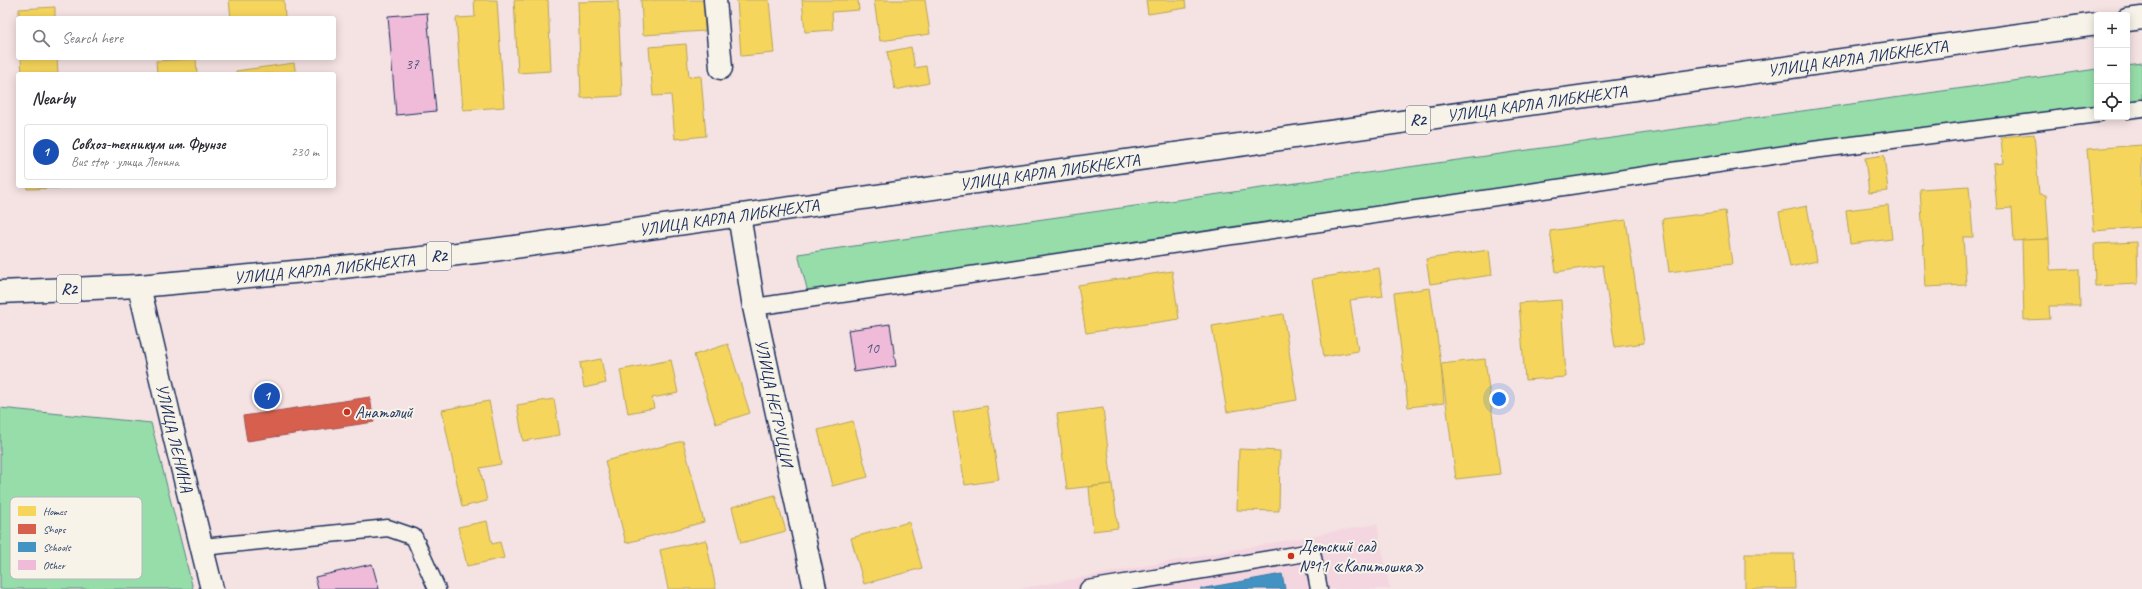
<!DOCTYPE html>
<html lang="en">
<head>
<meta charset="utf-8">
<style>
	body { margin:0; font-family:Caveat,sans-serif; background:#f7f7f7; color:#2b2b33 }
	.controls { position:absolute; right:12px; top:12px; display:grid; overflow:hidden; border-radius:4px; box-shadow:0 2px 10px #0003 }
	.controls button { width:36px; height:36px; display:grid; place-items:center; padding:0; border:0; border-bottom:1px solid #e1e1e2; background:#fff; color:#2b2b33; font:20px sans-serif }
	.you { position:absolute; left:1499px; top:399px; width:14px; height:14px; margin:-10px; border:3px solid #fff; border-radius:50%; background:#1a73e8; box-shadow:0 0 0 6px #1a73e833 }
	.badge { display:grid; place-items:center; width:26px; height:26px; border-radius:50%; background:#d93025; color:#fff; font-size:13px; font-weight:700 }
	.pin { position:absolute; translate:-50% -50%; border:2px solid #fff; box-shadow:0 1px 4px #0006 }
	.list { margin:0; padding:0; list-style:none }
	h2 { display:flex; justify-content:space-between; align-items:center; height:52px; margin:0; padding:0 16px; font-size:17px }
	h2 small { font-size:13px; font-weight:400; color:#7c7c81 }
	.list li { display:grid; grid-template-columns:26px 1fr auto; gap:12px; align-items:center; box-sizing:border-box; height:56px; margin:0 8px 8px; padding:0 8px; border:1px solid #e1e1e2; border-radius:4px }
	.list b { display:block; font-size:15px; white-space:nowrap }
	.list p { margin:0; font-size:13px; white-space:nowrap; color:#7c7c81 }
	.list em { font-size:13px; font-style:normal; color:#7c7c81 }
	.icon { flex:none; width:22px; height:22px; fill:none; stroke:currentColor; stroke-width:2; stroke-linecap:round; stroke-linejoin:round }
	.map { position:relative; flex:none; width:2142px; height:589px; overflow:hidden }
	.search { position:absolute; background:#fff; box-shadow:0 2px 10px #0003; left:16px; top:16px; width:320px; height:44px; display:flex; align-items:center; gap:10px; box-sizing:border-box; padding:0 14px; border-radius:4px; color:#7c7c81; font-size:15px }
	.panel { position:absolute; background:#fff; box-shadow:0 2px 10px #0003; left:16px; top:72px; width:320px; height:116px; border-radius:4px }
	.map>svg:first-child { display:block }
	.built { fill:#f3d6e0 }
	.green { fill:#97ddaa; stroke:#598684 }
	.homes { fill:#f6d55c; stroke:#b4a35d }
	.shops { fill:#d6604d; stroke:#9e5152 }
	.schools { fill:#4393c3; stroke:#3775a5 }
	.building { fill:#efbbd8; stroke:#1b2f5e }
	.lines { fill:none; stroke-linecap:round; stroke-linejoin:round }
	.service-casing { stroke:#1b2f5e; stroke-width:19 }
	.minor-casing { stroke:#1b2f5e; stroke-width:25 }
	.primary-casing { stroke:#1b2f5e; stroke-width:25 }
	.service { stroke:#f7f3e8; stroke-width:16 }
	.minor { stroke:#f7f3e8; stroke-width:22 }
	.primary { stroke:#f7f3e8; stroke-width:22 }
	.poi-dot { fill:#c8321e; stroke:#f7f3e8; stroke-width:1.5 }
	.labels { text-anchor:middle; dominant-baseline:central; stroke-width:4; stroke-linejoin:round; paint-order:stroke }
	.number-label { font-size:15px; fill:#50527c }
	.shield { fill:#f7f3e8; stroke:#5d6a87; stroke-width:1 }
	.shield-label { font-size:16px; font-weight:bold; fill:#1b2f5e }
	.street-label { font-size:17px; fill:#1b2f5e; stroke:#f7f3e8 }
	.poi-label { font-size:17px; fill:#1b2f5e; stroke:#f7f3e8; text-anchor:start }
	.key { fill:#f7f3e8; stroke:#b5b8bf; stroke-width:1 }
	.key-label { font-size:11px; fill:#1b2f5e }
</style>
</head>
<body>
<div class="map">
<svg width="2142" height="589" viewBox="0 0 2142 589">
	<rect width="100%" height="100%" fill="#f5e2e3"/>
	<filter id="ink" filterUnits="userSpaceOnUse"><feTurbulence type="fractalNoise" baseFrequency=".025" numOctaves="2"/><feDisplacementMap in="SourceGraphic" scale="8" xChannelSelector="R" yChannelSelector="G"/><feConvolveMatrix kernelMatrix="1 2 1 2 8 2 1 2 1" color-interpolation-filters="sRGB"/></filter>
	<g filter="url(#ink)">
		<!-- built -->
		<polygon class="built" points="1377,524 1390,589 1019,589"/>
		<!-- green -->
		<g class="green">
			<polygon points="2142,63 2142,108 2127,110 2127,65"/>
			<polygon points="2097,69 2097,114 810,300 798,254"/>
			<polygon points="0,408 151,423 193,589 0,589"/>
		</g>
		<!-- homes -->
		<g class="homes">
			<polygon points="229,0 284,0 285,18 231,18"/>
			<polygon points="474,0 497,0 504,107 463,110 456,18 475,17"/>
			<polygon points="514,0 548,0 551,71 518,73"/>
			<polygon points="641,0 704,0 705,31 643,35"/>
			<polygon points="737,0 769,0 774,53 741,56"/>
			<polygon points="802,0 858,0 859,10 832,12 833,30 805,32"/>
			<polygon points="874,0 925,0 930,34 880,41"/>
			<polygon points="1146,0 1185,0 1186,8 1148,14"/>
			<polygon points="618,1 622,96 581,98 578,2"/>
			<polygon points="55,7 55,18 19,18 19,9"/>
			<polygon points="686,44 689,77 701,76 706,136 675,139 671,95 653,96 649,47"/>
			<polygon points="911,47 915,68 926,66 929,83 895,90 887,52"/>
			<polygon points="21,58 57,58 58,74 22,74"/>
			<polygon points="196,59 197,74 157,74 156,61"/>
			<polygon points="294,63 296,74 236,74 236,71"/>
			<polygon points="2034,134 2039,194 2046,195 2049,239 2014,241 2012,208 1997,209 1993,164 2003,163 2001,137"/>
			<polygon points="2142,145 2142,227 2094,231 2087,149"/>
			<polygon points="1884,155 1888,191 1869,193 1865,158"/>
			<polygon points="27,186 64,186 64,188 27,189"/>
			<polygon points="1969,186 1973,237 1963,237 1966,285 1926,287 1920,189"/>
			<polygon points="1888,205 1892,239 1850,244 1846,210"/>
			<polygon points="1807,206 1817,261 1790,267 1779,212"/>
			<polygon points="1725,211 1732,264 1669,272 1662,219"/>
			<polygon points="1626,220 1644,343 1615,347 1603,265 1556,272 1550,231"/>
			<polygon points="2049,239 2050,270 2079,269 2080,306 2049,306 2050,319 2024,320 2022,240"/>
			<polygon points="2137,242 2138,284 2095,286 2094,244"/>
			<polygon points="1489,250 1492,275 1430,284 1426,259"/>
			<polygon points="1379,268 1383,296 1350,300 1358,351 1324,357 1312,279"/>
			<polygon points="1172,271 1179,319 1086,333 1078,285"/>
			<polygon points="1430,288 1441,364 1444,403 1408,407 1394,293"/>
			<polygon points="1561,300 1566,377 1525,380 1519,303"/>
			<polygon points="1283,314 1297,400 1227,412 1212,326"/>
			<polygon points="728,344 750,413 716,424 694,355"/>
			<polygon points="601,359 606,383 584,388 580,363"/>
			<polygon points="1485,359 1500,474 1456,479 1441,364"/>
			<polygon points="671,360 678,393 652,398 654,408 628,413 620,370"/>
			<polygon points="554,399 560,435 523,441 517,405"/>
			<polygon points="489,401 501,464 480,468 487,501 462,507 442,410"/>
			<polygon points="987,406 999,480 965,485 953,412"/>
			<polygon points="1103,408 1112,484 1067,489 1057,414"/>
			<polygon points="853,421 868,477 832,486 818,430"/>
			<polygon points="683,441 704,522 626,543 605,461"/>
			<polygon points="1239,449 1280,451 1279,511 1237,510"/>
			<polygon points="1112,484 1118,528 1093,531 1089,487"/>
			<polygon points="775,495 786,531 741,543 732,507"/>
			<polygon points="487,521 492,544 500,542 504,558 467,566 458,527"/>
			<polygon points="909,522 922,568 864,584 851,538"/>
			<polygon points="706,540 716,589 668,589 660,550"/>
			<polygon points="1745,554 1794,554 1795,589 1745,589"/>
		</g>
		<!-- shops -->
		<polygon class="shops" points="370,397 374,422 247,441 243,416"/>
		<!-- schools -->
		<polygon class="schools" points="1282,574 1285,589 1200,589"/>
		<!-- building -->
		<g class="building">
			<polygon points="427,13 436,111 396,115 388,16"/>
			<polygon points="890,324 896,366 854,372 848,330"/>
			<polygon points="372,564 379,589 318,589 315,577"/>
		</g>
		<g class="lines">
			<!-- service casing -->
			<g class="service-casing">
				<g id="service">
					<polyline points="2127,110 2142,108"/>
					<polyline points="754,307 1813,150 2097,114"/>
					<polyline points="203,547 388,528 414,537 437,589"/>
					<polyline points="1088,589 1312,552 1319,589"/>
				</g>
			</g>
			<!-- minor casing -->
			<g class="minor-casing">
				<g id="minor">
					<polyline points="715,0 721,68"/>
					<path id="s1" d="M739,215l15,92 61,282"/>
					<path id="s2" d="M139,286l32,137 41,166"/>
				</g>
			</g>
			<!-- primary casing -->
			<g class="primary-casing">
				<g id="primary">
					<polyline points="2127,20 2142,18"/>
					<path id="s3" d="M0,292l139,-6 177,-16 177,-20 1604,-226"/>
				</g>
			</g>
			<!-- service -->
			<use href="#service" class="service"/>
			<!-- minor -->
			<use href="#minor" class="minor"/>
			<!-- primary -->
			<use href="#primary" class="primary"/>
		</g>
	</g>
	<!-- markers -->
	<g class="poi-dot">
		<circle cx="347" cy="412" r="4"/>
		<circle cx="1291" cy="556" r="4"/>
	</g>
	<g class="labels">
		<!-- number labels -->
		<g class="number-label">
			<text x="412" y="64">37</text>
			<text x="872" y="348">10</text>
		</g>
		<!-- shield labels -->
		<g class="shield">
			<rect x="1406" y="106" width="24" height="28" rx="3"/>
			<rect x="427" y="242" width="24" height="28" rx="3"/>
			<rect x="57" y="275" width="24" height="28" rx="3"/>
		</g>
		<g class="shield-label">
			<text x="1418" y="120">R2</text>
			<text x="439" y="256">R2</text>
			<text x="69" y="289">R2</text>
		</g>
		<!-- street labels -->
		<g class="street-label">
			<text stroke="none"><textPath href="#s3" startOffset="1873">УЛИЦА КАРЛА ЛИБКНЕХТА</textPath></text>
			<text stroke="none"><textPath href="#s3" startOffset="1549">УЛИЦА КАРЛА ЛИБКНЕХТА</textPath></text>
			<text stroke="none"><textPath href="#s3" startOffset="1057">УЛИЦА КАРЛА ЛИБКНЕХТА</textPath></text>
			<text stroke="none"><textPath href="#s3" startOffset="733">УЛИЦА КАРЛА ЛИБКНЕХТА</textPath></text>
			<text stroke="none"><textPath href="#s3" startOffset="325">УЛИЦА КАРЛА ЛИБКНЕХТА</textPath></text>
			<text stroke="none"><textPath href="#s1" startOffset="191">УЛИЦА НЕГРУЦЦИ</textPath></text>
			<text stroke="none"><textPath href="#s2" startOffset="156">УЛИЦА ЛЕНИНА</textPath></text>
		</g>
		<!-- poi labels -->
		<g class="poi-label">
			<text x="355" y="412">Анатолий</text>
			<text x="1299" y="546">Детский сад<tspan x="1299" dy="20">№11 «Капитошка»</tspan></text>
		</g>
	</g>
	<!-- legend -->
	<rect x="10" y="497" width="132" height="82" rx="6" class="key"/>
	<rect x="18" y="506" width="18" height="10" fill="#f6d55c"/>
	<rect x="18" y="524" width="18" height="10" fill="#d6604d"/>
	<rect x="18" y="542" width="18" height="10" fill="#4393c3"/>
	<rect x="18" y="560" width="18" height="10" fill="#efbbd8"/>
	<g class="key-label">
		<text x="43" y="515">Homes</text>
		<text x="43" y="533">Shops</text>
		<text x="43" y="551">Schools</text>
		<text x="43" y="569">Other</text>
	</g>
</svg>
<div class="controls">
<button>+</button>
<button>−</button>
<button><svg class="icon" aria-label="locate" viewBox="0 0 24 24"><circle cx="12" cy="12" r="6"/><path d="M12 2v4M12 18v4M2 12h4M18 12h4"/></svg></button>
</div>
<div class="you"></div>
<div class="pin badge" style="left:267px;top:396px;background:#1a4fb4">1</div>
<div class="search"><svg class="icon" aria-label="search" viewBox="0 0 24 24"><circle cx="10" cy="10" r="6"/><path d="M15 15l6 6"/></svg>Search here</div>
<section class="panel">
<h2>Nearby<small></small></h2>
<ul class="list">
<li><span class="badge" style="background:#1a4fb4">1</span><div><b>Совхоз-техникум им. Фрунзе</b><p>Bus stop · улица Ленина</p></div><em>230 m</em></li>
</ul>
</section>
</div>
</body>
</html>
